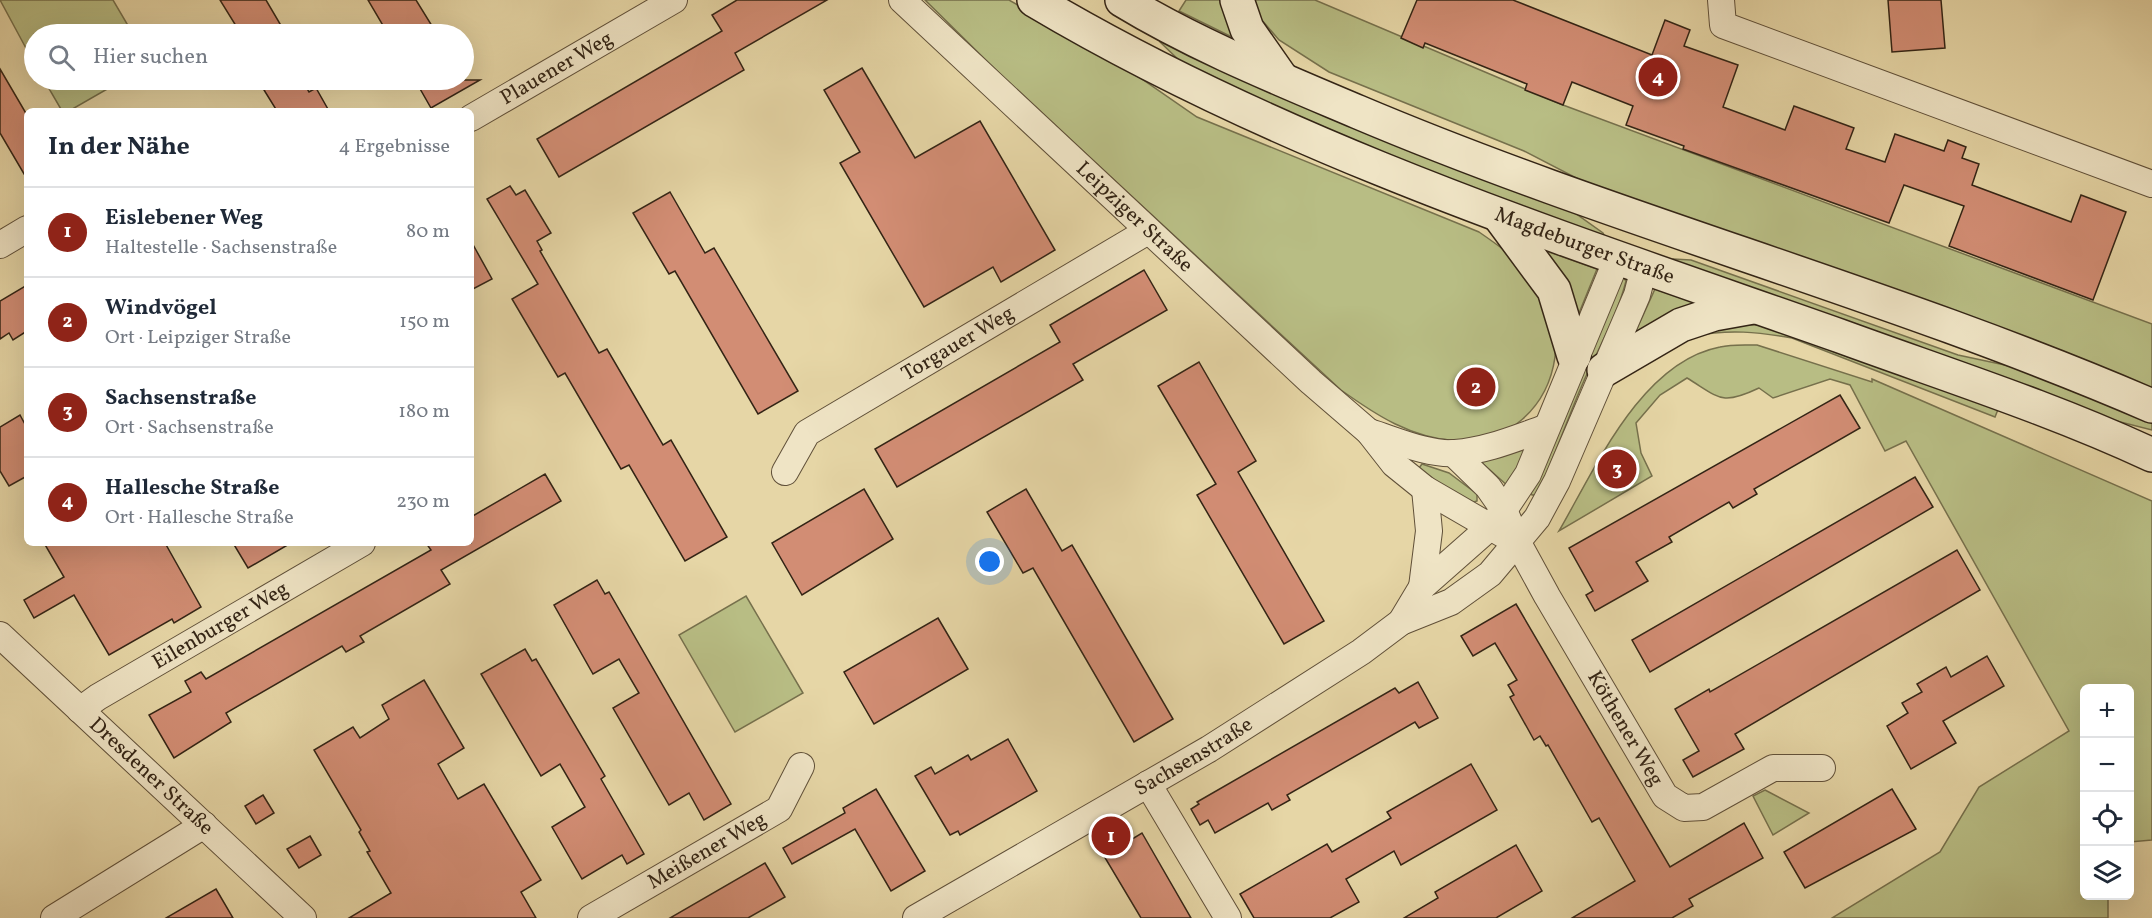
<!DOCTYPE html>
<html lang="de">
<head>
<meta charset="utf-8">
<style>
	body { margin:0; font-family:Vollkorn,serif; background:#f2f2f3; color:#1f2937 }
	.controls { position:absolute; right:18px; bottom:18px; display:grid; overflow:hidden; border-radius:9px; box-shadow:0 6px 24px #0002 }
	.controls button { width:54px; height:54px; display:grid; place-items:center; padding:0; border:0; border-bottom:2px solid #e0e1e3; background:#fff; color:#1f2937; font:30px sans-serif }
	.you { position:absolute; left:990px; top:562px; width:21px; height:21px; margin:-15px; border:4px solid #fff; border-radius:50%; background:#1a73e8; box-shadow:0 0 0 9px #1a73e833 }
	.badge { display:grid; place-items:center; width:39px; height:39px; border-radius:50%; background:#8f2418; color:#fff; font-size:20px; font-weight:700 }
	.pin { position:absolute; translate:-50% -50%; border:3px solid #fff; box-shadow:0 2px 6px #0006 }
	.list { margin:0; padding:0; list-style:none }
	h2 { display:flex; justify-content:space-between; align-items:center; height:78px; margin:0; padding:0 24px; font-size:26px }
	h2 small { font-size:20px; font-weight:400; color:#747a83 }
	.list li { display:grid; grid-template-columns:39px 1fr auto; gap:18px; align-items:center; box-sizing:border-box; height:90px; padding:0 24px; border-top:2px solid #e0e1e3 }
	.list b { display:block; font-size:22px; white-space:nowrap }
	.list p { margin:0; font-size:20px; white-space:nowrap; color:#747a83 }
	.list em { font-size:20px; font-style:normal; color:#747a83 }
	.icon { flex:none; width:33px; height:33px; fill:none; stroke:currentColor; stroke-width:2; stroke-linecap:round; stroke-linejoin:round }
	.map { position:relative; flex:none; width:2152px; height:918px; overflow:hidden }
	.search { position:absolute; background:#fff; box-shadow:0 6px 24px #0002; left:24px; top:24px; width:450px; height:66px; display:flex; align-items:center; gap:15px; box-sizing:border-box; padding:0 21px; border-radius:33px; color:#747a83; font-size:22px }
	.panel { position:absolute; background:#fff; box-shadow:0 6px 24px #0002; left:24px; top:108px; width:450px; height:438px; border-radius:9px }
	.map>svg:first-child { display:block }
	.green { fill:#b8bd84; stroke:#76704c; stroke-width:1.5 }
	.building { fill:#d28d74; stroke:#332415; stroke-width:1.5 }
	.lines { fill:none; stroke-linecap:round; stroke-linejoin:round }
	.minor-casing { stroke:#605039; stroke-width:28 }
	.secondary-casing { stroke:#332415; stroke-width:36 }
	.minor { stroke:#efe4c5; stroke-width:26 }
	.secondary { stroke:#efe4c5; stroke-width:33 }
	.labels { text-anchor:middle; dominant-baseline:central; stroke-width:4.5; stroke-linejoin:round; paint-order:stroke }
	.street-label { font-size:21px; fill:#332415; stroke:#efe4c5 }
</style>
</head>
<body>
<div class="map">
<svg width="2152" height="918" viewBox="0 0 2152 918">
	<rect width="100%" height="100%" fill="#e6d6a6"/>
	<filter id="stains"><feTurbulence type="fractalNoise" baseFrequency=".00333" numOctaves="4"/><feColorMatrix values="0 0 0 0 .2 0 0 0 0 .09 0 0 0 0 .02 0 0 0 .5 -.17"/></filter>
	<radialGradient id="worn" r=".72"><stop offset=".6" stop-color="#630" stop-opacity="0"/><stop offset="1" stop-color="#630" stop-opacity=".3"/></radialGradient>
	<!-- green -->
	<g class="green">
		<polygon points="0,0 113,0 133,34 34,34 34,63"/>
		<path d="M925,0h84l114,66 74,51 282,115c42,29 48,35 68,81 3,8 9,18 10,26 1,5 -2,12 -2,18 -7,50 -47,88 -99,84 -45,-3 -80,-26 -115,-51l-337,-312z"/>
		<polygon points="1186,0 1223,0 1244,43 1179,11"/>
		<polygon points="1252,0 1315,0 1563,105 2152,324 2152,392 1609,195 1524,151 1329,72 1279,40 1255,12"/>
		<polygon points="1164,36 1572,211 1603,233 1605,237 1400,164 1183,64 1160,42"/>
		<polygon points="44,80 123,80 69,111 62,111"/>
		<polygon points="1535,247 1597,269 1575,323"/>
		<polygon points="1673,259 1691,260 1958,355 2037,372 2152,418 2152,430 2089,414 1668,263"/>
		<path d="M1623,277l3,4c-9,36 -28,68 -43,102 -16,37 -29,75 -46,112h-5l-2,-4z"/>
		<polygon points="1655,289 1699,304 1645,335 1636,331"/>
		<path d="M1722,324l35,1 37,7 205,75 -4,10 -203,-79c-34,-6 -63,-9 -98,-2z"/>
		<path d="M1757,345l115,37v-3l280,122v339l-22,2v-154h-46v208h24v22h-276l108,-66 39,-65 90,-56 -163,-290 -21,10 -35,-66 -20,-6 -57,19 -14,-10c-38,18 -39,10 -72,-10l-27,17 -24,28 5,30 11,23 -93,55c36,-62 82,-169 161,-184 12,-3 25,-2 37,-2z"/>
		<polygon points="1528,446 1509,487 1481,462"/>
		<polygon points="1422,464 1449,473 1477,494 1477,501 1471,503 1426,476 1419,468"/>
		<polygon points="746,596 803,693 735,732 679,635"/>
		<polygon points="1765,790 1809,813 1773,835 1753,796"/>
	</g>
	<!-- building -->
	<g class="building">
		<polygon points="220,0 266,0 286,34 241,34"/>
		<polygon points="368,0 416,0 437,34 388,34"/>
		<polygon points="737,0 827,0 735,53 744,70 559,177 537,139 722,31 712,15"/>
		<polygon points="1417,0 1513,0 1652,55 1665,20 1690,30 1684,46 1738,65 1723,107 1785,130 1794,106 1854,128 1846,149 1885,162 1895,134 1944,151 1948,140 1966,147 1962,158 1979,164 1972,185 2071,222 2081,195 2126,212 2093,300 1949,246 1964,206 1904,185 1889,223 1683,149 1684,146 1626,125 1633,106 1572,82 1563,105 1525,90 1527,84 1425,43 1423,48 1401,38"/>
		<polygon points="1888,0 1941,0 1945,48 1892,52"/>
		<polygon points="862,68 915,158 980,121 1055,250 1001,282 993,267 924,307 840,163 860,152 824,90"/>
		<polygon points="0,69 27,115 27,179 0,133"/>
		<polygon points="282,80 302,80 309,92 316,88 329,111 277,111 264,90"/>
		<polygon points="415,80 480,80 431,108"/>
		<polygon points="510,186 516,195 525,190 551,233 537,241 542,250 540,251 599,353 607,349 663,445 671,440 727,537 685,561 629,465 621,469 565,373 558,377 512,299 538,284 487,199"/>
		<polygon points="670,192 705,253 714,248 798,391 758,414 675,271 669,274 633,213"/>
		<polygon points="471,241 492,279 471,290"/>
		<polygon points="1144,270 1167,310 1073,364 1083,380 897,487 875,449 1060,342 1050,325"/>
		<polygon points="27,285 27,331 13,340 9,333 0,339 0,301"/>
		<polygon points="1199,362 1256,461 1238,472 1324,621 1284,644 1197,495 1216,484 1158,386"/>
		<polygon points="1840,395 1860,428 1754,489 1757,494 1733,508 1729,502 1669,537 1672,542 1636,562 1648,581 1595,611 1586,595 1593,591 1569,548"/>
		<polygon points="20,415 27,428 27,476 9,486 0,471 0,427"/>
		<polygon points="1620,455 1631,472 1613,483 1603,465"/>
		<polygon points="545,474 561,501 441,570 450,584 360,636 364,642 346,652 342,646 226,713 231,722 174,758 149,715 191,692 185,681 201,672 206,679 431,550 426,543 471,543 471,517"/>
		<polygon points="1915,477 1933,507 1650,672 1632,640"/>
		<polygon points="864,489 893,539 802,595 772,543"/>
		<polygon points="1026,489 1062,551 1072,545 1173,719 1134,742 1033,568 1023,573 987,512"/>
		<polygon points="44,543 165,543 201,607 174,623 172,619 109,655 74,595 34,618 24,600 64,577"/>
		<polygon points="233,543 291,543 248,568"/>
		<polygon points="1957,550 1980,590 1735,734 1744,749 1693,777 1683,760 1699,751 1675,709 1709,689 1710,692"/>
		<polygon points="597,580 605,594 609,592 731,804 704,820 689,793 669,805 613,708 639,693 619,659 593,674 554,605"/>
		<polygon points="1516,604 1670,867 1744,823 1763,858 1689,899 1693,906 1672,918 1572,918 1635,881 1599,818 1592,822 1548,745 1546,746 1540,736 1534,740 1510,697 1514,695 1508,685 1517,680 1495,643 1473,656 1461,636"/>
		<polygon points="938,618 968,669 874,724 844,672"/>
		<polygon points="525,649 532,661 536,659 605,776 601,779 644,854 627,864 622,855 582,879 552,827 585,807 560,764 541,776 481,674"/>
		<polygon points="1987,656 2004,686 1943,721 1956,743 1911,769 1887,726 1908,713 1902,703 1922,692 1917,684 1946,667 1951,677"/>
		<polygon points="424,680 464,748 438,764 458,799 484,784 541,880 521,892 536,918 349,918 391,893 367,852 370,851 359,832 361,830 314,750 353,727 360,738 389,719 382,705"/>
		<polygon points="1418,682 1438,718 1419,728 1415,722 1287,795 1290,800 1272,810 1268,803 1215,833 1208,820 1200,825 1191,809 1199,804 1197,802 1395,688 1399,693"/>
		<polygon points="1008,739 1037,791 960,835 958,831 950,835 915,776 931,767 935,774 968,755 971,760"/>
		<polygon points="1471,764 1497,810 1401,865 1394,851 1346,879 1359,902 1330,918 1254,918 1240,894 1327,844 1332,852 1391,818 1387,812"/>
		<polygon points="876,789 925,871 891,891 855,829 792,864 783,848 845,813 843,808"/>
		<polygon points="1892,789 1916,829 1805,888 1784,852"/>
		<polygon points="263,795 274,813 256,824 245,806"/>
		<polygon points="1142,833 1191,918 1141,918 1104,856"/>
		<polygon points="310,836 321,855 299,868 287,849"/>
		<polygon points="1516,845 1542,891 1496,918 1404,918 1438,898 1435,892"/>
		<polygon points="765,863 785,897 748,918 670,918"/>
		<polygon points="216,889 233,918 166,918"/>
	</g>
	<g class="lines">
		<!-- minor casing -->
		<g class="minor-casing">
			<g id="minor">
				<path id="s1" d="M902,0l409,382 58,50 25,32 31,25 93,54"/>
				<polyline points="1721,0 1723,25 2152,184"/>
				<path id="s2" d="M471,118l203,-118"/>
				<polyline points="0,245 27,229"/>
				<path d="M1369,432c26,8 59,23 86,21 31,-2 61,-15 90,-25"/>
				<path id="s3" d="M1453,453l35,34 16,23 14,33 29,53 118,200 19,12 19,-1 70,-39h49"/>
				<path id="s4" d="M785,472l22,-39 341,-202"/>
				<polyline points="1422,587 1429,531 1425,489"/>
				<polyline points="1401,622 1422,587 1490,527 1504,510 1528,474 1617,259"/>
				<path id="s5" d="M0,635l303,283"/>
				<path id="s6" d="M80,710l18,-13 264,-154"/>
				<polyline points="1148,784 1228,918"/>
				<polyline points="54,918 204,825"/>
				<path id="s7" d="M591,918l188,-109 22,-43"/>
				<path id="s8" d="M916,918l293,-169 152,-97 40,-30 50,-20 39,-28 47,-56 20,-37 80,-186 7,-27"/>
			</g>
		</g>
		<!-- secondary casing -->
		<g class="secondary-casing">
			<g id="secondary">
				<path id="s9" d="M1034,0c252,150 531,239 806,336 104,38 211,72 312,119"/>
				<path d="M1122,0c74,45 156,78 236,112 260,110 535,182 794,294"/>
				<polyline points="1237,0 1247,29 1282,79"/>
				<polyline points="1500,217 1554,290 1574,356"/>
				<polyline points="1604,370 1681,325 1714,314 1753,307"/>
			</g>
		</g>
		<!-- minor -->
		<use href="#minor" class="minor"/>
		<!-- secondary -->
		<use href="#secondary" class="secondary"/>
	</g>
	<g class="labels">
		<!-- street labels -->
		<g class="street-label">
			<text stroke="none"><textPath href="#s2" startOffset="99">Plauener Weg</textPath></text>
			<text stroke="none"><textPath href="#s1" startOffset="318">Leipziger Straße</textPath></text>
			<text stroke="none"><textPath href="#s9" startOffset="604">Magdeburger Straße</textPath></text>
			<text stroke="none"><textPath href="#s4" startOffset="220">Torgauer Weg</textPath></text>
			<text stroke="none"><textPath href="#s6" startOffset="164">Eilenburger Weg</textPath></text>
			<text stroke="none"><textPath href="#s3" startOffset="327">Köthener Weg</textPath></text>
			<text stroke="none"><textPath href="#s8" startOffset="321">Sachsenstraße</textPath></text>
			<text stroke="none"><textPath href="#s5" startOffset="207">Dresdener Straße</textPath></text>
			<text stroke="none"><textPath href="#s7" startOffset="134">Meißener Weg</textPath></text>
		</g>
	</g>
	<rect width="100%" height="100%" filter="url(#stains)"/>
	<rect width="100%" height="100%" fill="url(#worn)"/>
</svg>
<div class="controls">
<button>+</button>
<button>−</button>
<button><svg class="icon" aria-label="locate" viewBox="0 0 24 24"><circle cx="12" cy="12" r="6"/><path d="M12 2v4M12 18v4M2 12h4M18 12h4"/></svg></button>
<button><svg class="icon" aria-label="layers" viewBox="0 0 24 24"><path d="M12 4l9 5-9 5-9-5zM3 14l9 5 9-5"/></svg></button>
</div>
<div class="you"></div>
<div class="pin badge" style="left:1111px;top:836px">1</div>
<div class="pin badge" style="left:1476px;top:387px">2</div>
<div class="pin badge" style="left:1617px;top:469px">3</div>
<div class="pin badge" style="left:1658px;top:77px">4</div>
<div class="search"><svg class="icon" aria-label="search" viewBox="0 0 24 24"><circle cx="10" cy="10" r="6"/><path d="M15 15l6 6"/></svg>Hier suchen</div>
<section class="panel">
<h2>In der Nähe<small>4 Ergebnisse</small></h2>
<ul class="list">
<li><span class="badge">1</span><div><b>Eislebener Weg</b><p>Haltestelle · Sachsenstraße</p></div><em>80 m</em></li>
<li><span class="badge">2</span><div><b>Windvögel</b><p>Ort · Leipziger Straße</p></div><em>150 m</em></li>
<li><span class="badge">3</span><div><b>Sachsenstraße</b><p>Ort · Sachsenstraße</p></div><em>180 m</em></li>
<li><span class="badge">4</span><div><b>Hallesche Straße</b><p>Ort · Hallesche Straße</p></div><em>230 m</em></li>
</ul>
</section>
</div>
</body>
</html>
